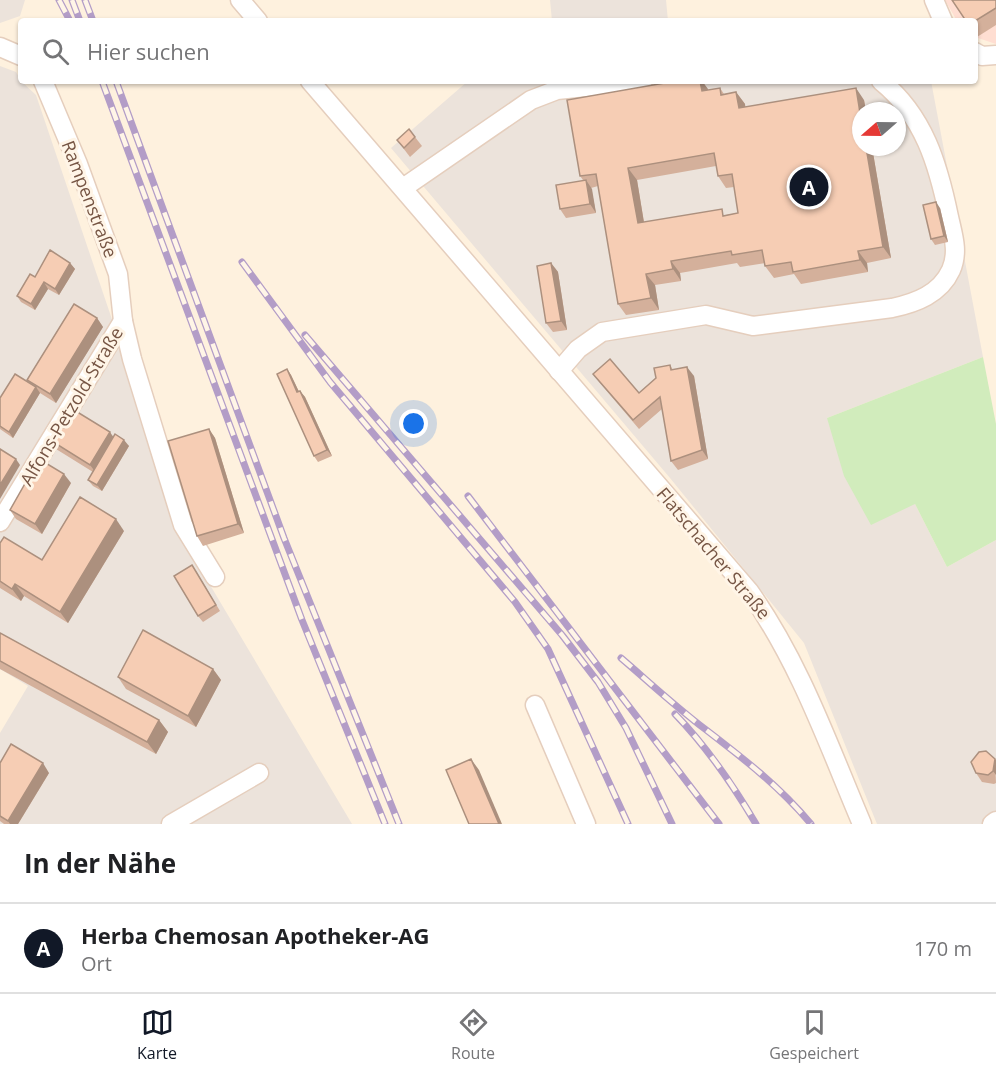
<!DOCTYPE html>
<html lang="de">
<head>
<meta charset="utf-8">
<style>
	body { margin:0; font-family:"Open Sans",sans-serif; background:#f6f6f6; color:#202124 }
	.compass { position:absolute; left:852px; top:102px; width:54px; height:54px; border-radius:50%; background:#fff; box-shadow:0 2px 4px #0004; rotate:250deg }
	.you { position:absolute; left:414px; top:424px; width:21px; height:21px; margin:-15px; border:4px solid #fff; border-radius:50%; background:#1a73e8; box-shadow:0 0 0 9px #1a73e833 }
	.badge { display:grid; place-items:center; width:39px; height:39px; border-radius:50%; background:#111827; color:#fff; font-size:20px; font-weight:700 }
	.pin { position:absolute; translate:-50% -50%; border:3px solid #fff; box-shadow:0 2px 6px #0006 }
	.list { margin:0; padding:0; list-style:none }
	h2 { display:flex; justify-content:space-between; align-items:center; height:78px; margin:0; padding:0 24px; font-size:26px }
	h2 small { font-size:20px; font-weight:400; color:#757577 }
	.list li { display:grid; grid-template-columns:39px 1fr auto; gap:18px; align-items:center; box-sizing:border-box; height:90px; padding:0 24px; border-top:2px solid #e0e0e0 }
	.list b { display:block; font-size:22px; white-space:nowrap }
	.list p { margin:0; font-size:20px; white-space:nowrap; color:#757577 }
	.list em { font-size:20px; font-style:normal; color:#757577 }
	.icon { flex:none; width:33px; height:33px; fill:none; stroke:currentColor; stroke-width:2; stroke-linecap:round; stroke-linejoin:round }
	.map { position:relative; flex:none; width:996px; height:824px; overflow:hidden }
	.search { position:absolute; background:#fff; box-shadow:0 2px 4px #0004; left:18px; right:18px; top:18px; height:66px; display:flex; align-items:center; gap:15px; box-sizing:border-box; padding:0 21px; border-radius:6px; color:#757577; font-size:22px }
	.sheet { height:168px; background:#fff }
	nav { display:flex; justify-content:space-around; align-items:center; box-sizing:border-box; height:84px; border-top:2px solid #e0e0e0; background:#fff; font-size:16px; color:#757577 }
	nav a { display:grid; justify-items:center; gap:3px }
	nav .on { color:#111827 }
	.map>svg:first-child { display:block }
	.commercial { fill:#ffded2 }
	.industrial { fill:#ece3db; fill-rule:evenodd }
	.green { fill:#d1ecbc }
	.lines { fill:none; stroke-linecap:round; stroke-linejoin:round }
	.minor-casing { stroke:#e5cebd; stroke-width:21 }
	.minor { stroke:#fff; stroke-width:18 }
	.rail-casing { stroke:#b39dc7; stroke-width:7 }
	.rail { stroke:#fff5e7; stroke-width:4.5; stroke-dasharray:14; stroke-linecap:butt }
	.wall { fill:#d4b09b; fill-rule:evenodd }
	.shaded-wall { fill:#ac907e }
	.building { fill:#f6cdb4; stroke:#ac907e; stroke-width:1.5; fill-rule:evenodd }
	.labels { text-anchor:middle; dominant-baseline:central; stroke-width:6; stroke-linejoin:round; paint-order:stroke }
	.street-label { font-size:18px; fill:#765544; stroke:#fff5e7 }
</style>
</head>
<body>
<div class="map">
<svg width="996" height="824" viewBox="0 0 996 824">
	<rect width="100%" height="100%" fill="#fef1de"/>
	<!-- commercial -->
	<polygon class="commercial" points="945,0 996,0 996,44 975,37 975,21 957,21"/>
	<!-- industrial -->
	<g class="industrial">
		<polygon points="0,0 25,0 20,16 0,23"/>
		<polygon points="550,0 666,0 668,21 552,21"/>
		<polygon points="0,66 16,72 21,81 36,95 121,346 175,526 352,824 0,824 0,733 28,686 0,669"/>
		<path d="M468,81h463l52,276 -156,61 88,86 32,63 49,-27v284h-119l-73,-181 -134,-165 -279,-330zM861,111h36v36h-36z"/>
	</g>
	<!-- green -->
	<polygon class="green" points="983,357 996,424 996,540 947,567 915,504 871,525 844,476 827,418"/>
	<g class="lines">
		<!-- minor casing -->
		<g class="minor-casing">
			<g id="minor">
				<polyline points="240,0 258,21"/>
				<polyline points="934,0 943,21"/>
				<polyline points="0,47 21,56"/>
				<polyline points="975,52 982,56 996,55"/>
				<polyline points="43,81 78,164 118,274 123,321 132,359 183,525 215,577"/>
				<path d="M310,81l439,510c51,72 79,153 113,233"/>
				<polyline points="403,188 531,100 557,90 643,81"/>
				<path d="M559,371l19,-22 24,-17 104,-17 47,11 139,-18c24,-5 48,-14 59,-38 8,-18 2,-35 -2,-53 -11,-53 -25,-101 -68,-136"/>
				<polyline points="0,522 123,321"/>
				<polyline points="535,705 586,824"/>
				<polyline points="171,824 259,773"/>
				<polyline points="992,824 996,821"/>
			</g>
		</g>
		<!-- minor -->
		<use href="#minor" class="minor"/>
		<!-- rail casing -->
		<g class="rail-casing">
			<g id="rail">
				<polyline points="59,0 70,21"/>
				<polyline points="72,0 80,21"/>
				<polyline points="85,0 93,21"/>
				<polyline points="102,81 302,620 385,824"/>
				<polyline points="116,81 284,538 399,824"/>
				<polyline points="242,262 330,382 515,602 548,649 628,824"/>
				<polyline points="305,335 562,635 598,682 626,728 672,824"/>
				<polyline points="468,496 719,824"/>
				<path d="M621,658c28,24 55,49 84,71 39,30 74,57 106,95"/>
				<path d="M675,714c32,33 58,71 81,110"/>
			</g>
		</g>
		<!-- rail -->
		<use href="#rail" class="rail"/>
	</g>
	<!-- wall -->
	<g class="wall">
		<polygon points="996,0 996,25 977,37 975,34 975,21"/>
		<path d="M676,81h26l6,9 12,-2 4,6 12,-2 9,12v3l119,-7 2,11h-5v36h11l19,111 -24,5 1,9 -67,12 -7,-10 -20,4 -9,-12v-3l-25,4 -3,-4 -57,10 1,8 -26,4 4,25 -33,5 -8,-11 -20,-118 -7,2 5,25 -30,5 -6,-9 23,-29 -3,-4zM716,166l2,10 8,12 8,-1 4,26 -12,2 -82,7 -7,-42z"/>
		<polygon points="415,137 422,146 410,157 397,140"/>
		<polygon points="940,208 948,242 935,245 931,239"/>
		<polygon points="70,263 75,269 59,295 48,289 35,310 21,302 17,296 35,277"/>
		<polygon points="551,263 558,272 567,330 553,332 546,323"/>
		<polygon points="97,318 103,327 56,403 40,393 13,438 0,429 0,398 29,383 27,380"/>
		<polygon points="670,365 673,370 694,376 708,459 678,470 671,461 662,409 639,429 600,383 593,374 639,393"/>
		<polygon points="287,369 291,375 299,392 300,391 305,397 332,456 318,462 314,456"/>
		<polygon points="64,428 114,437 129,446 102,491 93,486 88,480 93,472 56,449 50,440"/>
		<polygon points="209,429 215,438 244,533 203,546 197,536"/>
		<polygon points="71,483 42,534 16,519 10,510"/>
		<polygon points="124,531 68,623 24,596 21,601 0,588 0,543 42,560"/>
		<polygon points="196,571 220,611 203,622 198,616"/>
		<polygon points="0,633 159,720 168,732 156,754 0,669"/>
		<polygon points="213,669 221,680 196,727 126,689 118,677"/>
		<polygon points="995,759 996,783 994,784 982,782 976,773"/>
		<polygon points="0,763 49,773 18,824 4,824 0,821"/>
	</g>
	<!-- shaded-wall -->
	<g class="shaded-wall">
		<polygon points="700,81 702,81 708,89 710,103 702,91"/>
		<polygon points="856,88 864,100 866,111 861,111 861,119"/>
		<polygon points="736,92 745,104 747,119 739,108"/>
		<polygon points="866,147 872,147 891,258 883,247"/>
		<polygon points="628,168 637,180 646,235 638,223"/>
		<polygon points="586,180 592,189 596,213 590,204"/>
		<polygon points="936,202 940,208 948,242 944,236"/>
		<polygon points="858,251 867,263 868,272 860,260"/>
		<polygon points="671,261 680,273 681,281 673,269"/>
		<polygon points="70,263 75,269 59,295 55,289"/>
		<polygon points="551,263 558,272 567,330 561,321"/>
		<polygon points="646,274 655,285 659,310 651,298"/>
		<polygon points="44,282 48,289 35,310 31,304"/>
		<polygon points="97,318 103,327 56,403 50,394"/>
		<polygon points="687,367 694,376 708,459 702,450"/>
		<polygon points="287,369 291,375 302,398 297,392"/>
		<polygon points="36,387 40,393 13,438 9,432"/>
		<polygon points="300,391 305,397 332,456 327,450"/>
		<polygon points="209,429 215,438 244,533 238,524"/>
		<polygon points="110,432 116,441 97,474 90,465"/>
		<polygon points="124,440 129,446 102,491 97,485"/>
		<polygon points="16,459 20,465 0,499 0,485"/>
		<polygon points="64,474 71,483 42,534 35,524"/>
		<polygon points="116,519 124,531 68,623 60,612"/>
		<polygon points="15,584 24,596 21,601 12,589"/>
		<polygon points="213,669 221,680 196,727 188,716"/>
		<polygon points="159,720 168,732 156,754 147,742"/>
		<polygon points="471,759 479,770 502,824 499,824"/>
		<polygon points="995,759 996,760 996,775 993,771"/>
		<polygon points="43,763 49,773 18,824 10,824 8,821"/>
	</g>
	<!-- building -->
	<g class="building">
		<polygon points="952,0 996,0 996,8 975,21 966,21"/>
		<path d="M676,81h24l2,10 18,-3 1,7 15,-3 3,16 117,-20 5,31v28h5l17,100 -25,4 2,9 -67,12 -2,-10 -26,4 -3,-16 -30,5 -1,-4 -60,10 2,8 -27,5 5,24 -33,6 -22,-130 -16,2 -13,-76zM714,153l4,23 14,-2 6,39 -15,3 -1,-7 -84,14 -10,-55z"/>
		<polygon points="409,129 415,137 404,148 397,140"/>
		<polygon points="586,180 590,204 560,209 556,185"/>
		<polygon points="936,202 944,236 931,239 923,205"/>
		<polygon points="50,250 70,263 55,289 44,282 31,304 17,296 30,274 35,277"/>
		<polygon points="551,263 561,321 546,323 537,266"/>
		<polygon points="74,304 97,318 50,394 27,380"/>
		<polygon points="610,359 639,393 656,378 654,368 670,365 671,370 687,367 702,450 671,461 660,397 633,420 593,374"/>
		<polygon points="287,369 297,392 300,391 327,450 314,456 277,374"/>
		<polygon points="15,374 36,387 9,432 0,426 0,398"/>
		<polygon points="74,410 110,432 90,465 50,440 59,425 64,428"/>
		<polygon points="209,429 238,524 197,536 168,441"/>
		<polygon points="115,434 124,440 97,485 88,480"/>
		<polygon points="0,449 16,459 0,485"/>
		<polygon points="39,459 64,474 35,524 10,510"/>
		<polygon points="80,497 116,519 60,612 15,584 12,589 0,581 0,543 4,537 42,560"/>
		<polygon points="192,565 216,605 198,616 174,576"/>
		<polygon points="143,630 213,669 188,716 118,677"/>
		<polygon points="0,633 159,720 147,742 0,661"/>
		<polygon points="11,744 43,763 8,821 0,816 0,763"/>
		<polygon points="986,751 995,759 993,771 988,775 976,773 971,762 979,752"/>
		<polygon points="471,759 499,824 469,824 446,770"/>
	</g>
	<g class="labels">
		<!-- street labels -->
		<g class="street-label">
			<text transform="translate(90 199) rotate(69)">Rampenstraße</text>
			<text transform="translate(71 406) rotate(-59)">Alfons-Petzold-Straße</text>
			<text transform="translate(714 553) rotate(50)">Flatschacher Straße</text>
		</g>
	</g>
</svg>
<svg class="compass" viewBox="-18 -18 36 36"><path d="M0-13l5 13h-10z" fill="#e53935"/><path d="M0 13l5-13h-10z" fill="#757577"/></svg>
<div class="you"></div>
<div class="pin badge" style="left:809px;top:187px">A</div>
<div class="search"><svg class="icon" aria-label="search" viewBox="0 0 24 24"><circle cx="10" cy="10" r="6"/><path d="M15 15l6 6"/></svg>Hier suchen</div>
</div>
<section class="sheet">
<h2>In der Nähe<small></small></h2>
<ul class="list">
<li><span class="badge">A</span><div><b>Herba Chemosan Apotheker-AG</b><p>Ort</p></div><em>170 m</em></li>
</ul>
</section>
<nav>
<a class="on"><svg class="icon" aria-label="map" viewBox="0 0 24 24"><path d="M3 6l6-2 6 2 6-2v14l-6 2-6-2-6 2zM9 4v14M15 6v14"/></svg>Karte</a>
<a><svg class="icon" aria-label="directions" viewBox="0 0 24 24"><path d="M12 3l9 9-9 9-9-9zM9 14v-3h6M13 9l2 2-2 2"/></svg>Route</a>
<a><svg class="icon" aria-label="saved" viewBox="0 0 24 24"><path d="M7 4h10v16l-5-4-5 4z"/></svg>Gespeichert</a>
</nav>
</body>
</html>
